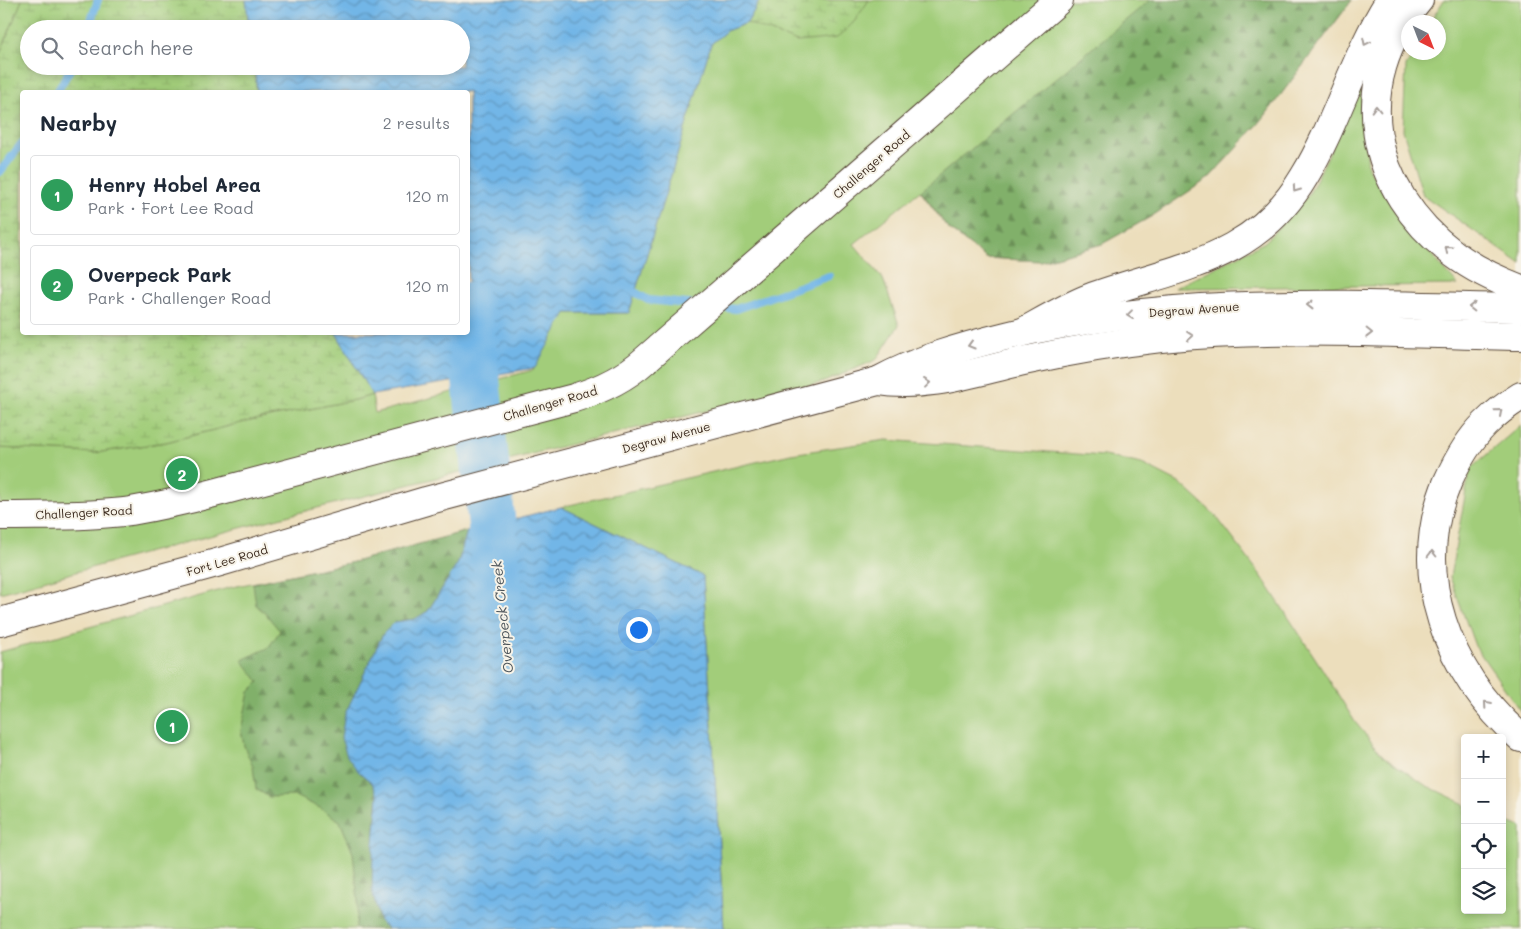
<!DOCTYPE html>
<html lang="en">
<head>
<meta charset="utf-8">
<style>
	body { margin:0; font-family:Mali,sans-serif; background:#f2f2f3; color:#1f2937 }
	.controls { position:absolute; right:15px; bottom:15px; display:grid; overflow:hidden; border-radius:5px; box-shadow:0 2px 8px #0003 }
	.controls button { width:45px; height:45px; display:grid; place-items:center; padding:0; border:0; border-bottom:1px solid #e0e1e3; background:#fff; color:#1f2937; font:25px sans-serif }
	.compass { position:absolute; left:1401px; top:15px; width:45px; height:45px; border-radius:50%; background:#fff; box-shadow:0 2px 8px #0003; rotate:138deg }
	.you { position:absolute; left:638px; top:629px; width:18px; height:18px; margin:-12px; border:4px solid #fff; border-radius:50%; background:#1a73e8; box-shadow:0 0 0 8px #1a73e833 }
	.badge { display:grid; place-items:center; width:32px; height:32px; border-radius:50%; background:#111827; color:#fff; font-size:16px; font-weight:700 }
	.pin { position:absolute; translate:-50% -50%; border:2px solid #fff; box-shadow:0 1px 5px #0006 }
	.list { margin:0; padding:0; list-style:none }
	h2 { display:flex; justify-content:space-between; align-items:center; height:65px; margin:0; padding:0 20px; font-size:21px }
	h2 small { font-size:16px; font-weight:400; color:#747a83 }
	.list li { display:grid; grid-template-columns:32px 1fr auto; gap:15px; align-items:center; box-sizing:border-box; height:80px; margin:0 10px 10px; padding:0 10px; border:1px solid #e0e1e3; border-radius:5px }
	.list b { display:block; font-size:19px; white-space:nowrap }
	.list p { margin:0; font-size:16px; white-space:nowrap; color:#747a83 }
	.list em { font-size:16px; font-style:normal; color:#747a83 }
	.icon { flex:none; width:28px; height:28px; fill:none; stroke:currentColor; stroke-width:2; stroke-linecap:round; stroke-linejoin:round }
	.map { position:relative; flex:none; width:1521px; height:929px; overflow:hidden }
	.search { position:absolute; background:#fff; box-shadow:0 2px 8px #0003; left:20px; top:20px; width:450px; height:55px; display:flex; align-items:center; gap:12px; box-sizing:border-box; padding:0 18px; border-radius:28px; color:#747a83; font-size:19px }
	.panel { position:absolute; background:#fff; box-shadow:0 2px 8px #0003; left:20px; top:90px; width:450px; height:245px; border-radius:5px }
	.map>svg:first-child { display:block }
	.green { fill:#a2cd7a; stroke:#6e7c4c }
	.forest { fill:url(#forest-firs); stroke:#5e6d44 }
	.wetland { fill:url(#wetland-marsh); stroke:#6e7c4c }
	.water { fill:url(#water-waves); stroke:#567082 }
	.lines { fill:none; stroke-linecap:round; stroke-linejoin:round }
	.stream { stroke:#72b6e7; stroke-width:8 }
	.river { stroke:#72b6e7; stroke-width:48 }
	.tertiary-casing { stroke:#564536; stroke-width:30 }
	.secondary-casing { stroke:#564536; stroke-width:30 }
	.motorway-casing { stroke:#564536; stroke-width:30 }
	.tertiary { stroke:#fff; stroke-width:28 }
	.secondary { stroke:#fff; stroke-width:28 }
	.motorway { stroke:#fff; stroke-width:28 }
	.oneway { stroke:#a79f9a }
	.labels { text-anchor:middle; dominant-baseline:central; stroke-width:4; stroke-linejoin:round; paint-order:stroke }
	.street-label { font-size:12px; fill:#3b2a1e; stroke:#f7f3e8 }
	.water-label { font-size:14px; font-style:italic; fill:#4c545a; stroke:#f7f3e8 }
</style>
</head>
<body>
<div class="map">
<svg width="1521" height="929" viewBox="0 0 1521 929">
	<defs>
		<pattern id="forest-firs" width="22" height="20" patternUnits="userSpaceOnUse" patternTransform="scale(1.25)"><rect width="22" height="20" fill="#81b06a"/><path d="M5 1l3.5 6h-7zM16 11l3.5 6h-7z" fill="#6b8f57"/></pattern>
		<pattern id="wetland-marsh" width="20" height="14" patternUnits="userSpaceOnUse" patternTransform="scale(1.25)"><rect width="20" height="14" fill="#a2cd7a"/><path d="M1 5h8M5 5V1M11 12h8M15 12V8" fill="none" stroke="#8cb069"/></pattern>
		<pattern id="water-waves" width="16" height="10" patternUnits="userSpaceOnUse" patternTransform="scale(1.25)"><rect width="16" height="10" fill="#72b6e7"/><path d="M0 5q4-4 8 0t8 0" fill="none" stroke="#5f94bb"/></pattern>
	</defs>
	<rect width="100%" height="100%" fill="#f7f3e8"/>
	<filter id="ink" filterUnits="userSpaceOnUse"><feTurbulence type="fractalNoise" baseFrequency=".02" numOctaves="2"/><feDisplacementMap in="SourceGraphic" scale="10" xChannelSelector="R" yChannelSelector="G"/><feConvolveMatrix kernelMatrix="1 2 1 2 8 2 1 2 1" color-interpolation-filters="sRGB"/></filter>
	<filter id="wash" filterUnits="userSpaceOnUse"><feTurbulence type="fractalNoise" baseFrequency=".0096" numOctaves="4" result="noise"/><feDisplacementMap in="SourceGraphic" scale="20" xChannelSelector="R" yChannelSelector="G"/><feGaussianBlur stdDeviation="1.12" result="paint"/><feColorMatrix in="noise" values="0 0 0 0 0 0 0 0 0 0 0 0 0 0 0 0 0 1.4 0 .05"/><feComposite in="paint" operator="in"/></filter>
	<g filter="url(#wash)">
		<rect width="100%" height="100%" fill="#ecdebc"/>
		<!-- green -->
		<g class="green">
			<polygon points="0,0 22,0 0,54"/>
			<path d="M760,0h592l-91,121 -52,57 -57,38 -50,28 -61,17 -55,-3 -39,-31 -27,-36 -66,53 29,35 16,46 -23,35 -52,22c-275,68 -551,134 -824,211v-145l95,5 71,-11 79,-20 114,-23 13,-4 3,18 158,-43 31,-57h65l82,-269 15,-13 21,-8z"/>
			<polygon points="1444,0 1521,0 1521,264 1423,195 1403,130 1406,66 1414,53 1438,52 1438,22 1430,22"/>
			<polygon points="1361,82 1368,168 1401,220 1458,285 1175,288 1265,242 1309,194 1331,150"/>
			<polygon points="1521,425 1521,712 1475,646 1450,577 1470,469"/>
			<polygon points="886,440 1104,456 1142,464 1181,484 1215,515 1262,577 1321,667 1355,722 1383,756 1425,785 1465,804 1465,910 1502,910 1502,820 1521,827 1521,929 724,929 703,576 561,507 791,454"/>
			<polygon points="467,531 458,563 380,922 388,929 0,929 0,652 232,587 354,562"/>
		</g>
		<!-- forest -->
		<g class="forest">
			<polygon points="1150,0 1352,0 1261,121 1209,178 1152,216 1102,244 1041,261 986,258 947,227 921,191"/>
			<polygon points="467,531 458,563 428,611 415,619 395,622 383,634 345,715 358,771 372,783 378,796 375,828 380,922 388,929 356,929 358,900 353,853 340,821 320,808 295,796 269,797 256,789 253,767 244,746 241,730 249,692 259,682 242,660 268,648 280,631 265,613 256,605 253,583 354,562"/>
		</g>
		<!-- wetland -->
		<g class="wetland">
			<polygon points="22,0 246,0 249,29 29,29 29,66 254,66 257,92 22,92 22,332 336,333 372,395 359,399 245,422 166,442 95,453 0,448 0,54"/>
			<polygon points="760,0 869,0 854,22 837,38 797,42 747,23"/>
		</g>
		<!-- water -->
		<g class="water">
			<polygon points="246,0 760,0 747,23 726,31 711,44 629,313 566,313 535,368 372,395 336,333 468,332 468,92 257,92 254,66 461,66 461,29 249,29"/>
			<polygon points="561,507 703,576 724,929 388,929 380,922 372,890 373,854 378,796 372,783 358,771 347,756 341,738 345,714 383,634 395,622 415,619 428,611 458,563 467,531"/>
		</g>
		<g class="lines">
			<!-- stream -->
			<g class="stream">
				<polyline points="88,29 98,0"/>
				<polyline points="57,92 72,66"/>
				<polyline points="0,172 22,143"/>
				<polyline points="628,288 648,300 698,305"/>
				<polyline points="717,307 736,309 829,276"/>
			</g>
			<!-- river -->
			<polyline class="river" points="468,306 499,590"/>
		</g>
	</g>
	<g filter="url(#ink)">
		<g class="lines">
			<!-- tertiary casing -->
			<g class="tertiary-casing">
				<path id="tertiary" d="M0,516c43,-1 88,1 131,-5 28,-5 56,-11 83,-18l360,-95c26,-8 50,-19 71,-38l414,-360"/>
			</g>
			<!-- secondary casing -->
			<g class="secondary-casing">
				<g id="secondary">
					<path d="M878,381c51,8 96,-9 145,-20 46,-10 92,-18 138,-23 118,-12 241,-4 360,-2"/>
					<path d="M0,622l220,-60 206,-61 452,-120c41,-22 83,-34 128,-45 169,-41 343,-31 515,-28"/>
				</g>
			</g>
			<!-- motorway casing -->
			<g class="motorway-casing">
				<g id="motorway">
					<path d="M1419,0c-71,84 -51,189 35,254 20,15 43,26 67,35"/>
					<path d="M1021,333c22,-12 45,-26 68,-35 84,-31 164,-35 215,-121 34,-56 50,-121 86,-177"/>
					<path d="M1521,396c-13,8 -25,17 -36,28 -16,16 -28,37 -37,57 -40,94 0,193 73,257"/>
				</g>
			</g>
			<!-- tertiary -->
			<use href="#tertiary" class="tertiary"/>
			<!-- secondary -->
			<use href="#secondary" class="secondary"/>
			<!-- motorway -->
			<use href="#motorway" class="motorway"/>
		</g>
		<!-- one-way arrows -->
		<defs><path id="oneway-chevron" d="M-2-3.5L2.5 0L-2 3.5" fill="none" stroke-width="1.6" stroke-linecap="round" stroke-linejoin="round" transform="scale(1.25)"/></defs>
		<g class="oneway">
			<use href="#oneway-chevron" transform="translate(1366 42) rotate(116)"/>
			<use href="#oneway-chevron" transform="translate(1376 109) rotate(-91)"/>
			<use href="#oneway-chevron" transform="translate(1296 189) rotate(125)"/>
			<use href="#oneway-chevron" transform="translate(1448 249) rotate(-140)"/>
			<use href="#oneway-chevron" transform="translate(1310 305) rotate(-180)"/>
			<use href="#oneway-chevron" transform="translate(1472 307) rotate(-179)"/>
			<use href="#oneway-chevron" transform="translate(1130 315) rotate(173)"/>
			<use href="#oneway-chevron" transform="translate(1369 333) rotate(1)"/>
			<use href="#oneway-chevron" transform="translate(1190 336) rotate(-5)"/>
			<use href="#oneway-chevron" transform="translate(971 345) rotate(164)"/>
			<use href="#oneway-chevron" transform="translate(927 383) rotate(-7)"/>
			<use href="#oneway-chevron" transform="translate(1499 412) rotate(-41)"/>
			<use href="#oneway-chevron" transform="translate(1432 554) rotate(-90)"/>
			<use href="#oneway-chevron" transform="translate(1487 704) rotate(-131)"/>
		</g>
	</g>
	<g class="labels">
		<!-- street labels -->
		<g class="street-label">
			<text transform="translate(871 164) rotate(-41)">Challenger Road</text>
			<text transform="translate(1194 309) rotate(-4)">Degraw Avenue</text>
			<text transform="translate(550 403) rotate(-16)">Challenger Road</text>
			<text transform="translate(666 437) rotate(-15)">Degraw Avenue</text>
			<text transform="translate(84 512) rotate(-3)">Challenger Road</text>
			<text transform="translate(227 560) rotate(-16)">Fort Lee Road</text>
		</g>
		<!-- water labels -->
		<g class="water-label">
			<text transform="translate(502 617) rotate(-96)">Overpeck Creek</text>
		</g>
	</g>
</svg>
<div class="controls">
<button>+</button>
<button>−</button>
<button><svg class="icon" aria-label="locate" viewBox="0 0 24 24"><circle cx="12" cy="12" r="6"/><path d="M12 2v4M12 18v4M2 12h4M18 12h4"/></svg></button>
<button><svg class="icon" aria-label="layers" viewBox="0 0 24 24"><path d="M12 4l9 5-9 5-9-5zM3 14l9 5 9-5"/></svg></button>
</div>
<svg class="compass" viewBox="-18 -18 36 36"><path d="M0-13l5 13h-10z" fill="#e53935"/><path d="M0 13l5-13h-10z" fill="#747a83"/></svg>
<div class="you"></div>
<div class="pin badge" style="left:172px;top:726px;background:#2e9e5b">1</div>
<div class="pin badge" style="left:182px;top:474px;background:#2e9e5b">2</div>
<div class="search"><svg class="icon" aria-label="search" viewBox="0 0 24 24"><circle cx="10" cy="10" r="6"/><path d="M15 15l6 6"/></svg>Search here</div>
<section class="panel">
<h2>Nearby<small>2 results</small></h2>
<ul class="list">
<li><span class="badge" style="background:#2e9e5b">1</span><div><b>Henry Hobel Area</b><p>Park · Fort Lee Road</p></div><em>120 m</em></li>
<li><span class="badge" style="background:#2e9e5b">2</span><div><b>Overpeck Park</b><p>Park · Challenger Road</p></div><em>120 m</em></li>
</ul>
</section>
</div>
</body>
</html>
